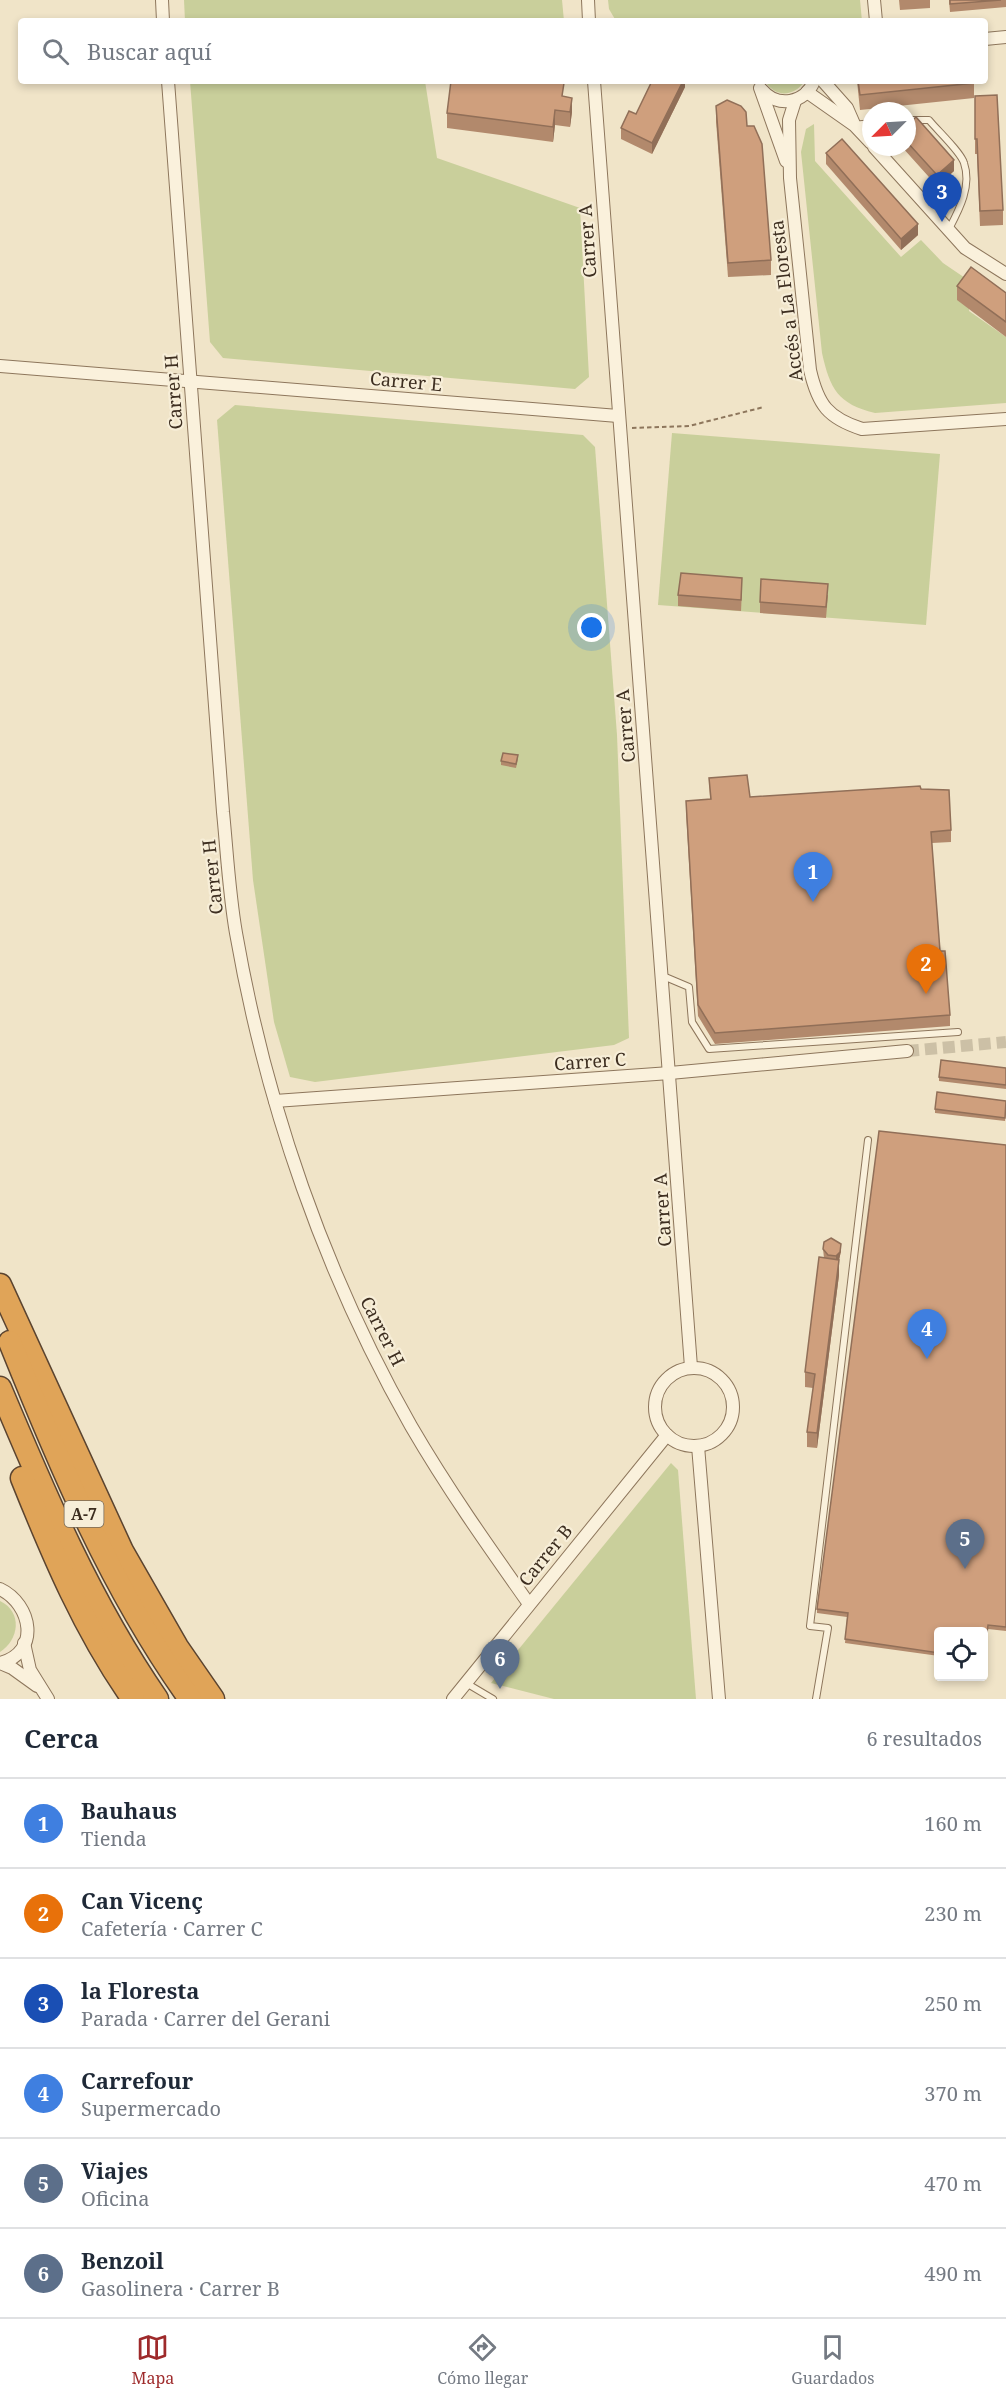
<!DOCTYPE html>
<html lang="es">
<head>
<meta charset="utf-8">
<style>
	body { margin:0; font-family:"Noto Serif",serif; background:#f2f2f3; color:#1f2937 }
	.controls { position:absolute; right:18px; bottom:18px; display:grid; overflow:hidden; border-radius:6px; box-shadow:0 3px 9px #0003 }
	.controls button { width:54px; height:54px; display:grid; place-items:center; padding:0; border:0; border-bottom:2px solid #e0e1e3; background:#fff; color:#1f2937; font:30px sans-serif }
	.compass { position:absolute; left:862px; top:102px; width:54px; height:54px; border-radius:50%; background:#fff; box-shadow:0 3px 9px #0003; rotate:246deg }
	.you { position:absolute; left:592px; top:628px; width:21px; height:21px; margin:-15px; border:4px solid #fff; border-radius:50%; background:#1a73e8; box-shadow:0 0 0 9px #1a73e833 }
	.badge { display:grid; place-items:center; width:39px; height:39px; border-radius:50%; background:#9e2a2b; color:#fff; font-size:20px; font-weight:700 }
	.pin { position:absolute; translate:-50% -50px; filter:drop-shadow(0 2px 3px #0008) }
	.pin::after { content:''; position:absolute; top:32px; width:21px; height:18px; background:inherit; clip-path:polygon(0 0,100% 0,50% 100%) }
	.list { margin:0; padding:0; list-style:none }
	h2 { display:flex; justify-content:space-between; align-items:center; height:78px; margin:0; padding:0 24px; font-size:26px }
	h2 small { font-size:20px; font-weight:400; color:#747a83 }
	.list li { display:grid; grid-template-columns:39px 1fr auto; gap:18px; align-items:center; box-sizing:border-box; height:90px; padding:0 24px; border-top:2px solid #e0e1e3 }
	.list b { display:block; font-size:22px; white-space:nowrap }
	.list p { margin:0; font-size:20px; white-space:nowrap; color:#747a83 }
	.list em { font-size:20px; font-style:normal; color:#747a83 }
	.icon { flex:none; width:33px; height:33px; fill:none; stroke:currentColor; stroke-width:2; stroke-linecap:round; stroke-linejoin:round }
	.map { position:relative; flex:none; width:1006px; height:1699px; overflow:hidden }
	.search { position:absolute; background:#fff; box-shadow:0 3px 9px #0003; left:18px; right:18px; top:18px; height:66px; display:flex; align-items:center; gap:15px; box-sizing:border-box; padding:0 21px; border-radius:6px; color:#747a83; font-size:22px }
	.sheet { height:618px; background:#fff }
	nav { display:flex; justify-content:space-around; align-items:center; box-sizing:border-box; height:84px; border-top:2px solid #e0e1e3; background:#fff; font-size:16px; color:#747a83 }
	nav a { display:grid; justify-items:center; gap:3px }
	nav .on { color:#9e2a2b }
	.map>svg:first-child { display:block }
	.green { fill:#c9cf9b }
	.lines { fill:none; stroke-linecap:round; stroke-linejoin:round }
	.minor-tunnel { stroke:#ccc0a6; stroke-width:12; stroke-dasharray:12 6; stroke-linecap:butt }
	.service-casing { stroke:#8d765c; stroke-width:8 }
	.minor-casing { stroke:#8d765c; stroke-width:14 }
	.motorway-casing { stroke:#5b4430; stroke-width:25 }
	.path { stroke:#8d765c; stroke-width:2; stroke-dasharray:4.5 3; stroke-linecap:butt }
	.service { stroke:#faf1dc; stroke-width:6 }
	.minor { stroke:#faf1dc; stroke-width:12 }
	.motorway { stroke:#e0a458; stroke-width:22 }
	.wall { fill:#b2896c }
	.shaded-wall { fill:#916f58 }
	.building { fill:#cf9f7d; stroke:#916f58; stroke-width:1.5 }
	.labels { text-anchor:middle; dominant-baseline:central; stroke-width:4.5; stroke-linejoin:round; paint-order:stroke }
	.shield { fill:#f7eed8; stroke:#756857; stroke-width:1.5 }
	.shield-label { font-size:16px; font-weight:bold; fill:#3d2e20 }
	.street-label { font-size:18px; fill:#3d2e20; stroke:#f7eed8 }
</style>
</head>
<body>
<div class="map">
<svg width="1006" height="1699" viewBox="0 0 1006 1699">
	<rect width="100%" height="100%" fill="#f0e4c8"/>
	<!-- green -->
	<g class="green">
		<polygon points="184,0 562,0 564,21 185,21"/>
		<polygon points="608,0 860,0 862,21 616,21 609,9"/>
		<polygon points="190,81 425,81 437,158 580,208 589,377 575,389 223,358 210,342"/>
		<path d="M765,81h40c-11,16 -30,17 -40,0z"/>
		<path d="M814,124l1,37 86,96 20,-17 22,23 28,19 -2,29 37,26v66l-131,10c-37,-9 -45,-24 -53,-60l-21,-201 5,-23z"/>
		<polygon points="235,405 583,435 595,447 617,735 629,1038 614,1045 315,1082 290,1077 274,1022 253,880 217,420"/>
		<polygon points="672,433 940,454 926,625 658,605"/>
		<polygon points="671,1463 678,1470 696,1699 554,1699 491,1683"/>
		<path d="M0,1601c23,11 19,39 0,51z"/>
	</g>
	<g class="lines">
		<!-- minor-tunnel -->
		<polyline class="minor-tunnel" points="907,1051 1006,1042"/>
		<!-- service casing -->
		<g class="service-casing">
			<g id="service">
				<path d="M907,120h22c8,10 32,32 35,43 8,23 -5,47 -15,66"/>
				<polyline points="854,125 871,123"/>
				<polyline points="663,976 689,987 692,1022 709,1049 958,1032"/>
				<polyline points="466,1683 493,1699"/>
				<polyline points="816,1699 828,1628 810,1626 868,1140"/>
			</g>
		</g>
		<!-- minor casing -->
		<g class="minor-casing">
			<g id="minor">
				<polyline points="162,0 163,21"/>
				<polyline points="588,0 589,21"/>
				<polyline points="874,0 876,21"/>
				<polyline points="985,39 1006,37"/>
				<path d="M168,81l55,731c4,40 6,81 13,121 30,172 89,342 175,493 36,62 77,120 118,178"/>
				<polyline points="594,81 691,1367"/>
				<polyline points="823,81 847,108 854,124"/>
				<polyline points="760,88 786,161"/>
				<path d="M762,90c15,18 43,14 52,-9"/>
				<polyline points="807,92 854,125 871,143"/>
				<path d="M795,101l-6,19 1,58 20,192c8,35 18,48 52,59l144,-10"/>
				<polyline points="874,147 965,248 1006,274"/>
				<polyline points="0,366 618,416"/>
				<polyline points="275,1101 670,1073 907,1051"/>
				<circle cx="694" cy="1407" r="39"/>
				<polyline points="698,1446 719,1699"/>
				<path d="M0,1589c32,15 41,64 0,74"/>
				<polyline points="24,1643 30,1670 48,1699"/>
				<polyline points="0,1663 12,1668 37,1686"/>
				<polyline points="453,1699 667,1435"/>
			</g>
		</g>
		<!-- motorway casing -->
		<g class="motorway-casing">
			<g id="motorway">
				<polyline points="0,1285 122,1551 177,1647 213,1699"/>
				<path d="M10,1342c50,124 102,248 180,357"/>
				<path d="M0,1388c45,107 90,214 157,311"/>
				<path d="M22,1478c31,77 63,153 111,221"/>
			</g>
		</g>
		<!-- path -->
		<polyline class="path" points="632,428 689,426 764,407"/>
		<!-- service -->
		<use href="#service" class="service"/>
		<!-- minor -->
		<use href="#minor" class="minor"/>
		<!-- motorway -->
		<use href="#motorway" class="motorway"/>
	</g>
	<!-- wall -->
	<g class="wall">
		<polygon points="899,0 930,0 930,8 900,10"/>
		<polygon points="949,0 1006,0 1006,7 950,12"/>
		<polygon points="685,81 685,87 652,154 621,139 621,128 636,114"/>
		<polygon points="857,81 974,81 974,98 860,110"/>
		<polygon points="975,96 1003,210 1003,225 980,226 977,154 975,154"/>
		<polygon points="564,97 572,112 570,127 555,125 553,142 447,128 447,113"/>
		<polygon points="716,106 747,126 771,260 771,275 728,277 716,121"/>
		<polygon points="907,125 954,171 937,186 902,147 907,147"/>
		<polygon points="826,153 918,235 901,250 826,164"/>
		<polygon points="957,286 1006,293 1006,337 957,300"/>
		<polygon points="742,590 741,611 678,606 678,595"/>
		<polygon points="828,595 826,618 760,613 760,602"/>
		<polygon points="518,759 516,768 501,765 501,761"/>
		<polygon points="709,778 750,797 921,789 951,830 951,842 932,843 940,951 950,1015 950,1026 715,1044 698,1016 686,812 686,801 710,799"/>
		<polygon points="1006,1068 1006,1089 939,1081 939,1077"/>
		<polygon points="935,1109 1006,1110 1005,1121 935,1113"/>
		<polygon points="1006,1145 1006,1631 988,1629 984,1661 984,1632 939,1632 939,1656 845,1643 847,1617 817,1613 817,1609"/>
		<polygon points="823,1249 841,1251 839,1260 839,1275 817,1448 807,1447 807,1432 813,1388 805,1387 805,1372 824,1258"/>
	</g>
	<!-- shaded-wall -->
	<g class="shaded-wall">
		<polygon points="683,81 685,81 685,87 652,154 652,143"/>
		<polygon points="572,98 572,112 570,127 570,112"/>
		<polygon points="555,110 555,125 553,142 553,127"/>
		<polygon points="954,160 954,171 937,186 937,175"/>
		<polygon points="918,224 918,235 901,250 901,239"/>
		<polygon points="841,1244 841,1251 839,1260 839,1275 817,1448 817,1433 836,1263 836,1256"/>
	</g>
	<!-- building -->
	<g class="building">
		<polygon points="950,0 1001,0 950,4"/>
		<polygon points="451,81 547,81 564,83 562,96 572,98 570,112 555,110 553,127 447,113"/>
		<polygon points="652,81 683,81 652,143 621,128 629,111 636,114"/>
		<polygon points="858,81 974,81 974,83 860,95"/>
		<polygon points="997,95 1003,210 980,211 977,139 975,139 975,96"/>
		<polygon points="727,100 741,106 746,112 747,126 754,126 762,144 771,260 728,263 716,106"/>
		<polygon points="916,117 954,160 937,175 907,142 907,125"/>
		<polygon points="842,139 918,224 901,239 826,153"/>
		<polygon points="971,267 1006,293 1006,322 957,286"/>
		<polygon points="681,573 742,578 741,600 678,595"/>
		<polygon points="761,579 828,584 826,607 760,602"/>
		<polygon points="503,753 518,755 516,764 501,761"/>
		<polygon points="747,775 750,797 920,786 921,789 949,790 951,830 931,832 940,951 945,951 950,1015 715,1033 698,1005 686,801 711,799 709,778"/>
		<polygon points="941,1060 1006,1068 1006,1085 939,1077"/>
		<polygon points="937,1092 1006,1101 1005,1118 935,1109"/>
		<polygon points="879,1131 1006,1145 1006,1627 988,1625 984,1658 984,1632 939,1632 939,1653 845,1639 848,1613 817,1609"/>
		<polygon points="831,1238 841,1244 840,1252 836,1256 828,1255 823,1249 824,1242"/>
		<polygon points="819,1257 839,1260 817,1433 807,1432 815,1374 805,1372"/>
	</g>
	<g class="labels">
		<!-- shield labels -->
		<rect class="shield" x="64.5" y="1501" width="39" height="26" rx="4.5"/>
		<g class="shield-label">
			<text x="84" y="1514">A-7</text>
		</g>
		<!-- street labels -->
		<g class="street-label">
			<text transform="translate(587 241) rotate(-94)">Carrer A</text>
			<text transform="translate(786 301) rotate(-97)">Accés a La Floresta</text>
			<text transform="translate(406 381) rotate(5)">Carrer E</text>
			<text transform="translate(173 392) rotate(-94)">Carrer H</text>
			<text transform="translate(625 726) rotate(-95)">Carrer A</text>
			<text transform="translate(212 877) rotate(-96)">Carrer H</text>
			<text transform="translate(590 1061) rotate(-4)">Carrer C</text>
			<text transform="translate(662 1210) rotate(-94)">Carrer A</text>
			<text transform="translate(383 1331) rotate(63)">Carrer H</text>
			<text transform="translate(545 1555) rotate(-51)">Carrer B</text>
		</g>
	</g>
</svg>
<div class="controls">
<button><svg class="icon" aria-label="locate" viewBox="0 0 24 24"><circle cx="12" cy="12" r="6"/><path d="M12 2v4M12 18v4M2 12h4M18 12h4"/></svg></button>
</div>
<svg class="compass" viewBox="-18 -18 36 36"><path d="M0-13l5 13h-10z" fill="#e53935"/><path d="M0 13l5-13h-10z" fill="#747a83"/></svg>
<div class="you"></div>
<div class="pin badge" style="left:813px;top:902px;background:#3f7fe0">1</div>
<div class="pin badge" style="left:926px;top:994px;background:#e8710a">2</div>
<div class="pin badge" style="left:942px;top:222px;background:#1a4fb4">3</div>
<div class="pin badge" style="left:927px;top:1359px;background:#3f7fe0">4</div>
<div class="pin badge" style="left:965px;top:1569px;background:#5c6f8a">5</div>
<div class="pin badge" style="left:500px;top:1689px;background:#5c6f8a">6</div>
<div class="search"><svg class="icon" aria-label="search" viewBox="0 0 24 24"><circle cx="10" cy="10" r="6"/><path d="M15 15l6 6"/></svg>Buscar aquí</div>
</div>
<section class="sheet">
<h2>Cerca<small>6 resultados</small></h2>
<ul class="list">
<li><span class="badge" style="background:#3f7fe0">1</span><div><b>Bauhaus</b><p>Tienda</p></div><em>160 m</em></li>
<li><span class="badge" style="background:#e8710a">2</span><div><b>Can Vicenç</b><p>Cafetería · Carrer C</p></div><em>230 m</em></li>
<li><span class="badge" style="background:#1a4fb4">3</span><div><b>la Floresta</b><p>Parada · Carrer del Gerani</p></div><em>250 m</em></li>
<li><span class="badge" style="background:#3f7fe0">4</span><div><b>Carrefour</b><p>Supermercado</p></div><em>370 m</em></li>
<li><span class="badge" style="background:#5c6f8a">5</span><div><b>Viajes</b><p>Oficina</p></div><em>470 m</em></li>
<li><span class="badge" style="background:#5c6f8a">6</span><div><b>Benzoil</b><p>Gasolinera · Carrer B</p></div><em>490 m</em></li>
</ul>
</section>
<nav>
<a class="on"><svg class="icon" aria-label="map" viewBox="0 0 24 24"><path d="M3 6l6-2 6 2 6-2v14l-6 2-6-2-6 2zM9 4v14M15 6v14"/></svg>Mapa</a>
<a><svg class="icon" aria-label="directions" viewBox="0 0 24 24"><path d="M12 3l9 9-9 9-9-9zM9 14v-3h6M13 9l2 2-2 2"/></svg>Cómo llegar</a>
<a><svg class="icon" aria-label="saved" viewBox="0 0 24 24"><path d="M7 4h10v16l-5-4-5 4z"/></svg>Guardados</a>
</nav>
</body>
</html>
